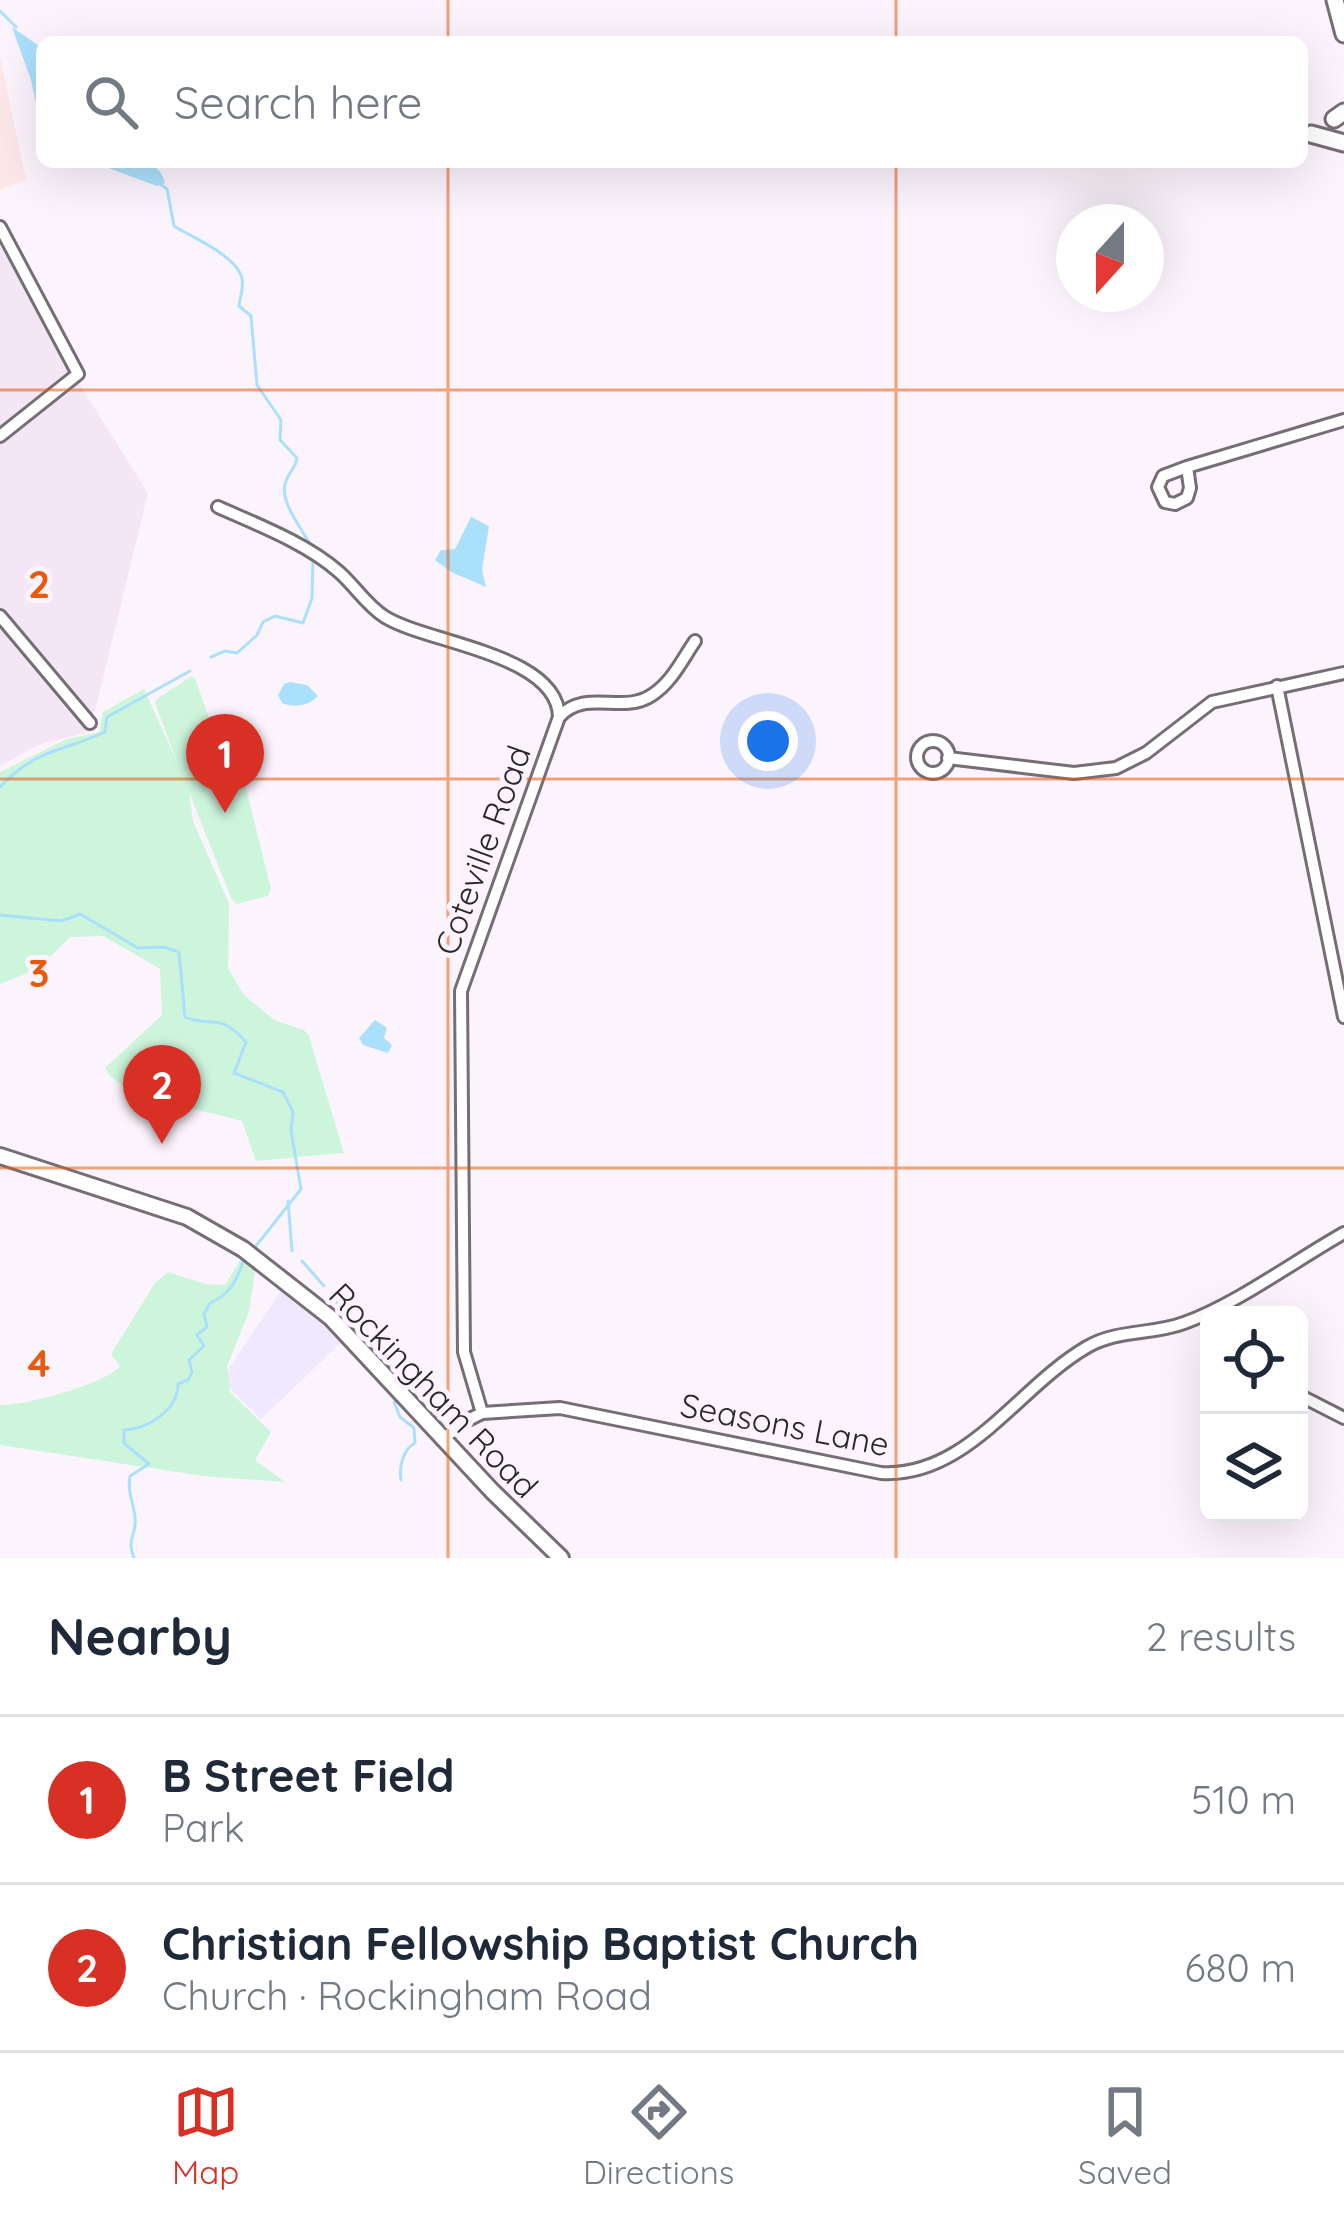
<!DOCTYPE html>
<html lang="en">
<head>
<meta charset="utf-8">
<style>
	body { margin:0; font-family:Quicksand,sans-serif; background:#f6f6f7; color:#1f2937 }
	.controls { position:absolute; right:36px; bottom:36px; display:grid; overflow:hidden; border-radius:18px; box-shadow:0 12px 48px #0002 }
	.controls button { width:108px; height:108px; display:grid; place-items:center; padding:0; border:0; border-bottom:3px solid #e0e1e3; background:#fff; color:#1f2937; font:60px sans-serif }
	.compass { position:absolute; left:1056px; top:204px; width:108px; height:108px; border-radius:50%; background:#fff; box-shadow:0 12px 48px #0002; rotate:201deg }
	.you { position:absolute; left:768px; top:741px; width:42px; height:42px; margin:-30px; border:9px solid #fff; border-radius:50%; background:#1a73e8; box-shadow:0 0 0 18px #1a73e833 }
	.badge { display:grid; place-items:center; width:78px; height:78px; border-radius:50%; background:#d93025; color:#fff; font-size:39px; font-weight:700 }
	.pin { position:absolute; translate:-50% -99px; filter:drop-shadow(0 3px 6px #0008) }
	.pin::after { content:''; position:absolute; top:63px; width:42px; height:36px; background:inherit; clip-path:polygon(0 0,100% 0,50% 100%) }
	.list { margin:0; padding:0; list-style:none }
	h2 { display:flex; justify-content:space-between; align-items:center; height:156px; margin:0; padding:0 48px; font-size:51px }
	h2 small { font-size:39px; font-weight:400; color:#747a83 }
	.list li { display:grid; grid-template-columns:78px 1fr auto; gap:36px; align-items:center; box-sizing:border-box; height:168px; padding:0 48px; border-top:3px solid #e0e1e3 }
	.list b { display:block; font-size:45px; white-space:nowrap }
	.list p { margin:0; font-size:39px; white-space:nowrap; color:#747a83 }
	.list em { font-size:39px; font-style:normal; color:#747a83 }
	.icon { flex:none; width:66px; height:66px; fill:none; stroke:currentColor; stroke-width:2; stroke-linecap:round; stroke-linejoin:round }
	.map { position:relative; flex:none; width:1344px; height:1558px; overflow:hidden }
	.search { position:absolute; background:#fff; box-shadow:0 12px 48px #0002; left:36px; right:36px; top:36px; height:132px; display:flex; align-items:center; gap:30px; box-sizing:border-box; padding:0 42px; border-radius:18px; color:#747a83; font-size:45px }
	.sheet { height:492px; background:#fff }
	nav { display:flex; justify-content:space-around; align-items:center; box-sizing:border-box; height:168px; border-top:3px solid #e0e1e3; background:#fff; font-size:33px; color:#747a83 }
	nav a { display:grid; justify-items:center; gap:6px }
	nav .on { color:#d93025 }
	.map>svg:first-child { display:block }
	.commercial { fill:#fce7e9 }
	.built { fill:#f4e6f4 }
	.education { fill:#f0e8fe }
	.green { fill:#cdf5dc }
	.water { fill:#abe0fc }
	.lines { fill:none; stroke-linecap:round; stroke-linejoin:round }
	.stream { stroke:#abe0fc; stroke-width:3 }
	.minor-casing { stroke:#756e75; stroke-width:16 }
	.major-casing { stroke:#756e75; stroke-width:20 }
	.highway-casing { stroke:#756e75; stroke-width:21 }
	.minor { stroke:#fff; stroke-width:10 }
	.major { stroke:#fff; stroke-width:14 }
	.highway { stroke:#fff; stroke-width:15 }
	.grid { fill:none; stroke:#e8590c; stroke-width:3; stroke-opacity:0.55 }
	.labels { text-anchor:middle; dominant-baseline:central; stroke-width:10; stroke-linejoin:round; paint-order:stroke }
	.street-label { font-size:33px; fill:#2a272a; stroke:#fcf4fc }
	.grid-label { font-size:39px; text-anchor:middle; font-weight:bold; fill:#e8590c; stroke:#fcf4fc; stroke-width:10; stroke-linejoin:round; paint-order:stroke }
</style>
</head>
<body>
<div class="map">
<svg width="1344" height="1558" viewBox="0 0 1344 1558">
	<rect width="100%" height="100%" fill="#fcf4fc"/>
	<!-- commercial -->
	<polygon class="commercial" points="0,57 26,180 0,190"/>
	<!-- built -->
	<polygon class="built" points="0,241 66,363 148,493 90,732 38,745 0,766"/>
	<!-- education -->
	<polygon class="education" points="285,1285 344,1340 261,1419 221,1380"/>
	<!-- green -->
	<g class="green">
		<path d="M190,677l5,1 19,54 6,5 13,-1 38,153 -3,7 -31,8 -5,-4 -43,-108 4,29 36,83 -1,64 16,27 30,25 30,10 5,6 35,117 -88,8 -14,-40c-33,-11 -121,-20 -137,-53l57,-53 -2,-46 -57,-33 -33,1 -32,32 -38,15v-212l67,-33 32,-7 4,-20 41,-23 33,73 -22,-59 2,-4z"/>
		<path d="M242,1257l14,8 -7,47 -22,54 3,26 41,40 -16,28 30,22 -82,-6 -203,-31v-40c24,1 105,-21 120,-39l-9,-12 44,-71 13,-11 37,12 20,1z"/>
	</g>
	<!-- water -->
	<g class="water">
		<polygon points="12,27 42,48 42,131 31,80"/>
		<path d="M92,162c25,0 67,-10 73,21l-8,3z"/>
		<polygon points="471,517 489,526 482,570 486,587 451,572 435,560 441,550 455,549"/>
		<path d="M290,682l17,3 11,11c-9,10 -24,12 -36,7l-4,-8 6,-11z"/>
		<polygon points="375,1020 387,1028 384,1038 392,1045 388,1053 363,1045 359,1038"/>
	</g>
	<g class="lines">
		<!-- stream -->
		<g class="stream">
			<polyline points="0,11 16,27"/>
			<path d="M160,184l7,5 7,37c17,11 62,29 68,52 2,8 -2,20 -3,28l12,10 6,69 24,35 -1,20 17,18c-2,13 -9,13 -12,26 -5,18 17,45 26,62"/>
			<polyline points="211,657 225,651 237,653 257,635 263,622 275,616 303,623 312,598 313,560"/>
			<path d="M0,787c37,-39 60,-34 105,-55l2,-15 83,-46"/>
			<path d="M0,915l61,6 19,-7 58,34 26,-1 15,5 6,65c26,12 32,-7 61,25l-12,31 49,19 10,20 -2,19 10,58 -45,57"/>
			<polyline points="288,1201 292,1251"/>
			<polyline points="302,1261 324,1286"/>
			<polyline points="331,1296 398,1373"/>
			<path d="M394,1402l6,15 14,11 1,15c-12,6 -16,24 -14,37"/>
			<path d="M134,1558c-8,-21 3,-22 1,-40 -1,-15 -8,-25 -5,-42l19,-12 -25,-21v-13c24,-1 54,-20 54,-46l10,-4 4,-8 -3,-12 15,-14 -7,-11 10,-8 -3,-13 6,-11c20,-9 27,-22 34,-44"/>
		</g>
		<!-- minor casing -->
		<g class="minor-casing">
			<g id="minor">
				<polyline points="0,227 78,374 0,436"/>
				<polyline points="1187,467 1190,488 1187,498 1175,504 1165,502 1158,487 1163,476 1187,467 1344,420"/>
				<path d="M218,507c40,18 88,36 121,65 17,15 27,33 46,45 42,26 173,37 174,100l-98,274 3,361 18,61"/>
				<polyline points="0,616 90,723"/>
				<polyline points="1277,686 1344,1017"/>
				<path d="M559,717c27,-29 63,-2 93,-22 20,-13 30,-35 43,-54"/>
				<circle cx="933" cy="757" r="16"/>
				<polyline points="948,758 1074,773 1116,768 1146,753 1212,702 1344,673"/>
				<polyline points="1299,1395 1344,1418"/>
				<path d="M444,1439l16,-15 22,-11 78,-5 321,65c86,5 137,-86 206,-126 31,-18 65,-12 97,-24 51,-18 112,-63 160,-90"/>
			</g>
		</g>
		<!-- major casing -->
		<g class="major-casing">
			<polyline id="major" points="0,1156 187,1217 243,1249 331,1318 492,1491 561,1558"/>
		</g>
		<!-- highway casing -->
		<g class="highway-casing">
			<g id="highway">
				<polyline points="1335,0 1344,34"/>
				<polyline points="1334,119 1344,112"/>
				<polyline points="1311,134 1344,143"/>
			</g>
		</g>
		<!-- minor -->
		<use href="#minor" class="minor"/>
		<!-- major -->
		<use href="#major" class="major"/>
		<!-- highway -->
		<use href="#highway" class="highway"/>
	</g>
	<!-- grid -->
	<path class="grid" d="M448,0v42M896,0v42M448,162v1396M896,162v1396M0,390h1344M0,779h1344M0,1168h1344"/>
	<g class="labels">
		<!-- street labels -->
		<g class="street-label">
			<text transform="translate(482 850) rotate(-70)">Coteville Road</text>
			<text transform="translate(434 1390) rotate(46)">Rockingham Road</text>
			<text transform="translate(785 1424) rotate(11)">Seasons Lane</text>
		</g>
	</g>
	<g class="grid-label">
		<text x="39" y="598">2</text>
		<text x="39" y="987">3</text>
		<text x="39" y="1377">4</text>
	</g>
</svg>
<div class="controls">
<button><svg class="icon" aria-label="locate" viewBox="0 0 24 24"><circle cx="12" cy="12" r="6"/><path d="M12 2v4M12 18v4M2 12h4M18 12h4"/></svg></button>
<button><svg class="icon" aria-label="layers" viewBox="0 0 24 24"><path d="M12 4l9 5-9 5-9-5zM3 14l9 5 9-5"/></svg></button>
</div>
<svg class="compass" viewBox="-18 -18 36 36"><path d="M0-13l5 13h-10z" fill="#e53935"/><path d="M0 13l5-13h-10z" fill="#747a83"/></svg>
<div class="you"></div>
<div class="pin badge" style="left:225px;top:813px">1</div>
<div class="pin badge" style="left:162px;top:1144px">2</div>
<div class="search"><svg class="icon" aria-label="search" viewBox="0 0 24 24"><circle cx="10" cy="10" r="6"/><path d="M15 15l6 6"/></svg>Search here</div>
</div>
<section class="sheet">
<h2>Nearby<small>2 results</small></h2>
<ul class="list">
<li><span class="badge">1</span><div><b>B Street Field</b><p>Park</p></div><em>510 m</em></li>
<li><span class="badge">2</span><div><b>Christian Fellowship Baptist Church</b><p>Church · Rockingham Road</p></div><em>680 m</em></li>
</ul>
</section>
<nav>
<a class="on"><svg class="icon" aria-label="map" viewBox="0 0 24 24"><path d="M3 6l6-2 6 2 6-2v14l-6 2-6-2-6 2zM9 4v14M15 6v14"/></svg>Map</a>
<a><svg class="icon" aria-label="directions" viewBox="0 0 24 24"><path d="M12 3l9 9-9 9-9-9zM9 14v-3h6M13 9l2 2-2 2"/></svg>Directions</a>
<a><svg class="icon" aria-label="saved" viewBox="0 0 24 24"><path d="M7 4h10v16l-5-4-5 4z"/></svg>Saved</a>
</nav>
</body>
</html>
